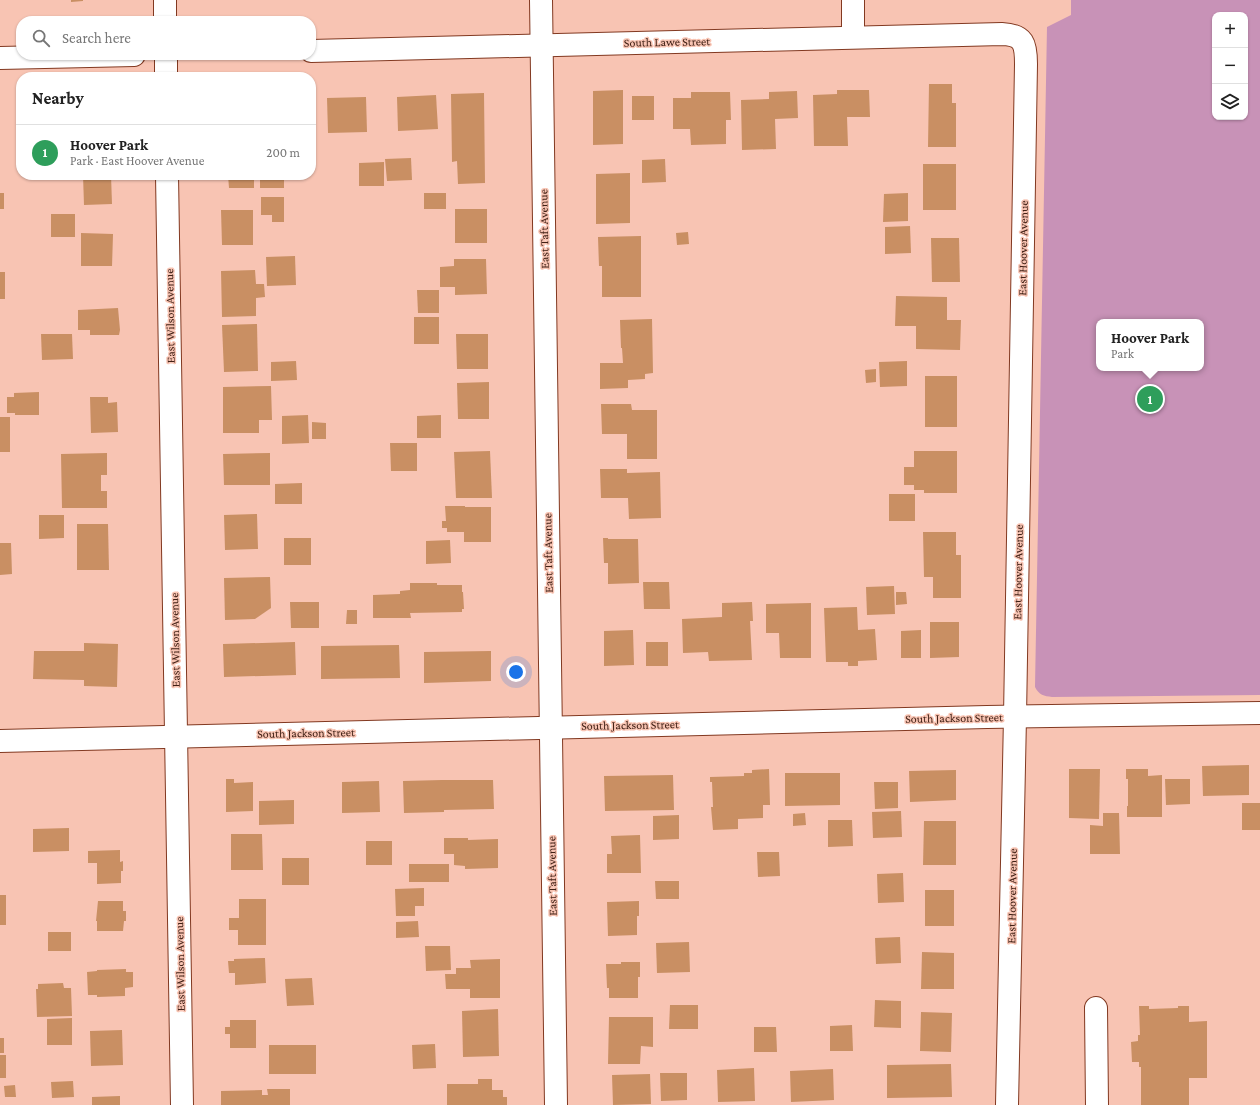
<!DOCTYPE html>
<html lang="en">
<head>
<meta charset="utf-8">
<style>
	body { margin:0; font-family:"Crimson Pro",serif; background:#f2f2f2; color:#222 }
	.controls { position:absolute; right:12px; top:12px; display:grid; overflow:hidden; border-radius:8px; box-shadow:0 1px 3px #0004 }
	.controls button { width:36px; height:36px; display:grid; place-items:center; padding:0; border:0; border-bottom:1px solid #e0e0e0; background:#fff; color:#222; font:20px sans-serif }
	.you { position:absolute; left:516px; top:672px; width:14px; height:14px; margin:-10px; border:3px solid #fff; border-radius:50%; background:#1a73e8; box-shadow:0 0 0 6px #1a73e833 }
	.badge { display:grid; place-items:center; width:26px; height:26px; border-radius:50%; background:#d93025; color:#fff; font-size:13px; font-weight:700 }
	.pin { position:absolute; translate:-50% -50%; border:2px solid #fff; box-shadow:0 1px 4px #0006 }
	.popup { position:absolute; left:1096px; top:319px; width:108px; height:52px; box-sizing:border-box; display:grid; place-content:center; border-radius:8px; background:#fff; filter:drop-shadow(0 1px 3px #0005); font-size:13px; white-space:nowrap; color:#767676 }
	.popup b { font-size:15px; color:#222 }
	.popup::after { content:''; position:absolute; left:50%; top:100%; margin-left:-8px; border:8px solid transparent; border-top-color:#fff }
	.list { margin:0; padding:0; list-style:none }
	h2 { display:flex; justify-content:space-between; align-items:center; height:52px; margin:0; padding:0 16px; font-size:17px }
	h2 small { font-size:13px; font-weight:400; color:#767676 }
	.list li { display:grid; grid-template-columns:26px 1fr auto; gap:12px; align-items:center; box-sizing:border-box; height:56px; padding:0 16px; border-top:1px solid #e0e0e0 }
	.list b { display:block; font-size:15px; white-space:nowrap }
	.list p { margin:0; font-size:13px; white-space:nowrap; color:#767676 }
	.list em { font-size:13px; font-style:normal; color:#767676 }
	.icon { flex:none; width:22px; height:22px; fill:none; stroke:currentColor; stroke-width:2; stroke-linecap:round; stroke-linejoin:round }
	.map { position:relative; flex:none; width:1260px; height:1105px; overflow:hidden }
	.search { position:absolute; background:#fff; box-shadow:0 1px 3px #0004; left:16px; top:16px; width:300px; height:44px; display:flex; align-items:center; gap:10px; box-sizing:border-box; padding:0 14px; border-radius:16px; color:#767676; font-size:15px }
	.panel { position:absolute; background:#fff; box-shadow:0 1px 3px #0004; left:16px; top:72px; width:300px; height:108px; border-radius:16px }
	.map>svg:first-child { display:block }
	.green { fill:#c892b7; fill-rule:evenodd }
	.building { fill:#c98f63 }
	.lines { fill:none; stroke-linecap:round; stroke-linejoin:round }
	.minor-casing { stroke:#823921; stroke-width:24 }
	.minor { stroke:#fff; stroke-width:22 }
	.labels { text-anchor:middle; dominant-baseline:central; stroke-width:3; stroke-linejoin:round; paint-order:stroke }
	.street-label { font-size:12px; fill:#412116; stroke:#f8c4b3 }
</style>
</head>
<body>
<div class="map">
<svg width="1260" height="1105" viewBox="0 0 1260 1105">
	<rect width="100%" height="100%" fill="#f8c4b3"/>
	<!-- green -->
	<path class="green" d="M1071,0h189v695l-208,2c-8,-1 -13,-2 -17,-10l12,-660 24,-12zM1215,15h30v102h-30zM1099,322h102v46h-102z"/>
	<!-- building -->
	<g class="building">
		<polygon points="71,0 83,0 83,1 71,2"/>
		<polygon points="929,84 952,84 952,103 956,103 956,147 928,147"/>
		<polygon points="623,90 623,144 593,145 593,91"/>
		<polygon points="837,90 869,90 870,117 847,117 848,146 814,146 813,95 837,94"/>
		<polygon points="797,91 798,118 775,119 776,149 742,150 741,100 769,99 769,92"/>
		<polygon points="691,92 730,92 731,120 726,120 726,144 691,145 690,129 673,129 673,98 691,98"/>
		<polygon points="484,93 485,183 458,184 457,161 452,162 451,94"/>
		<polygon points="436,95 438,129 398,131 397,97"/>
		<rect x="632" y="96" width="22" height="24"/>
		<polygon points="366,97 367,132 328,133 327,98"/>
		<polygon points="311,110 312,110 313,134 311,134"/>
		<polygon points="411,158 412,180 387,181 385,159"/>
		<polygon points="665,159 666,182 642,183 642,160"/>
		<polygon points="384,162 384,186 359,186 359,163"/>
		<rect x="923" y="164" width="33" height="46"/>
		<polygon points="630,173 630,223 596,224 596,174"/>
		<polygon points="83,175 111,175 112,204 84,205"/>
		<polygon points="228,175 254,175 254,188 229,188"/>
		<rect x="260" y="175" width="24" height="13"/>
		<rect x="0" y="193" width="4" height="16"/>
		<rect x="424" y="193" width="22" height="16"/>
		<polygon points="908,193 908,221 883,222 884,194"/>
		<polygon points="261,197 284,197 284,222 272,222 272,215 261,215"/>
		<rect x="455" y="209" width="32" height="34"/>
		<polygon points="221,210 253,210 253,245 222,245"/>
		<rect x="51" y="214" width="24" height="23"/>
		<polygon points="910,226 911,253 885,254 885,227"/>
		<polygon points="688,232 689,244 677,245 676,233"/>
		<polygon points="81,233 113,234 112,266 81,266"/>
		<polygon points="641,236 641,297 602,297 602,266 599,266 598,237"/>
		<polygon points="931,238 959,238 960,282 932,282"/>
		<polygon points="295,256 296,285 267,286 266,257"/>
		<polygon points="454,259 486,259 487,294 455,295 455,287 440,287 440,267 454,266"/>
		<polygon points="255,270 256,284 264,284 265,297 256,298 256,316 222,317 221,271"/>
		<rect x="0" y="272" width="5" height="27"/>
		<polygon points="417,290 439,290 439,313 418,313"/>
		<polygon points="896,296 947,297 947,320 961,320 960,350 916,349 916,326 895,326"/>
		<polygon points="118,308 120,330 119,335 90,335 90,330 78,330 78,310"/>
		<rect x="414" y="317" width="25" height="27"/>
		<polygon points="652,319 653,373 645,374 645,379 628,380 628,388 600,389 600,363 623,363 622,348 621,348 620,320"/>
		<polygon points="257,324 258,371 224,372 222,325"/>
		<polygon points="41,334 72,334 73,359 42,360"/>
		<polygon points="456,334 488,334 488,369 457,369"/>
		<polygon points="296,361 297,380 271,381 271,362"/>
		<polygon points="907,361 907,386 880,387 879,362"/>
		<polygon points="876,369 876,382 866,383 865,370"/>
		<rect x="925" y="376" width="32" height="51"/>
		<polygon points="489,382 489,419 458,419 457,383"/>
		<polygon points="271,386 272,420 259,420 259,433 223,433 223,387"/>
		<polygon points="39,392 39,415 15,415 15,413 7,413 7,397 14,397 14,393"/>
		<polygon points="90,397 108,397 108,403 117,402 118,432 91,433"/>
		<polygon points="601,404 631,404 632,410 657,410 657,459 627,459 627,434 602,434"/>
		<polygon points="308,415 309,443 282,444 282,416"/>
		<polygon points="441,415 441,438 417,438 417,416"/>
		<rect x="0" y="417" width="10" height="35"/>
		<polygon points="312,422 326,423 326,439 312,439"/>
		<polygon points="390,443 417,443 417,471 391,471"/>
		<polygon points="490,451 492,498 456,498 454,452"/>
		<polygon points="914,451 957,451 957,493 924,493 924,490 914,490 914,485 904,485 904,467 914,467"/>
		<polygon points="107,453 107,475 101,475 101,491 107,491 107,508 62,508 61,454"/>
		<polygon points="270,453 270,485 224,485 223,454"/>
		<polygon points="600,469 627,469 627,473 660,472 661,518 629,519 628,498 601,498"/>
		<polygon points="302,483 302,504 275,504 275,484"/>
		<rect x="889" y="494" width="26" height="27"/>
		<polygon points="445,506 465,506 465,507 491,507 491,542 464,542 464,532 447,532 447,528 442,528 442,521 446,521"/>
		<polygon points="257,514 258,549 225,550 224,515"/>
		<polygon points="39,515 64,515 64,538 39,539"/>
		<polygon points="77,524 108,524 109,570 77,570"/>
		<polygon points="923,532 956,532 956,555 961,555 961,598 933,598 933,577 924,577"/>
		<rect x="284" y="538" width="27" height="27"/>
		<polygon points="603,538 608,538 608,539 638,539 639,583 608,584 608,563 604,563"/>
		<polygon points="450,540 451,563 426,564 426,541"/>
		<polygon points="0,543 11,543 12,574 0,575"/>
		<polygon points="270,577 271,608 255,619 225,620 224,578"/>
		<polygon points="643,582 669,582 670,609 644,609"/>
		<polygon points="410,583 437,583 437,585 462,585 462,592 463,592 464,609 462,609 462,612 410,613 411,618 373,618 373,595 400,594 400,591 410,590"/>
		<polygon points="894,586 895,614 867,615 866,587"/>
		<polygon points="896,592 906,592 907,604 896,605"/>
		<polygon points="290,602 319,602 319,628 291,628"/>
		<polygon points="752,602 753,621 750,621 752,660 709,661 708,652 683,653 682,619 722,617 722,603"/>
		<polygon points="811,603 811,658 780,658 779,633 766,633 766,604"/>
		<polygon points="857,607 858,630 875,629 877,660 858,661 858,666 848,666 848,662 826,662 824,608"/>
		<polygon points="347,610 357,610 357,624 346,624"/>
		<polygon points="930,622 959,622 959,657 930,658"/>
		<polygon points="633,630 634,665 604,666 604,631"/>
		<polygon points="921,630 921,658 901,658 901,631"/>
		<polygon points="295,642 296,675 224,677 223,644"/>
		<rect x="646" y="642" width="22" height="24"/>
		<polygon points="84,643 118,644 117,687 84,686 84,680 33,679 34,651 84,651"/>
		<polygon points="399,645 400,678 321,679 321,646"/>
		<polygon points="491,651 491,681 424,683 424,652"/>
		<polygon points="1249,765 1249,795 1203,796 1202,766"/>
		<polygon points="769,769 770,805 763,805 763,818 738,819 738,829 713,830 711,807 713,807 712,782 710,782 710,777 744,776 744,773 752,773 752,770"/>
		<polygon points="1069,769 1100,769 1099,819 1069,818"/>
		<polygon points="1126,769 1148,769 1148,776 1162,775 1162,817 1127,817 1127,806 1128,806 1128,779 1126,779"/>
		<polygon points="956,770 956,800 910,802 909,771"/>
		<polygon points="785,773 840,773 840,805 785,806"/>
		<polygon points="673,775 674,810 605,811 604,776"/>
		<polygon points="226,779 234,779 234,783 253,782 253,811 226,812"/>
		<polygon points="1165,779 1190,779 1190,804 1166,805"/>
		<polygon points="442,780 493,780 494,809 444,810 444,812 404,813 403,781"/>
		<polygon points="379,781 380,812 342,813 342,782"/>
		<polygon points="874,782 898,782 898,808 875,809"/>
		<polygon points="294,800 294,824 259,825 259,801"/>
		<rect x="1242" y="803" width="18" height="27"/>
		<polygon points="901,811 902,837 873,838 872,812"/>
		<polygon points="805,813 806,825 793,826 793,814"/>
		<polygon points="1103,813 1119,813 1120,854 1090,854 1090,825 1103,826"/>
		<polygon points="679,815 679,839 653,840 653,816"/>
		<polygon points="828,820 852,820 853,846 828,847"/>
		<polygon points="924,821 956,821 956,865 923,865"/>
		<polygon points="69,828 69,851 33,852 33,829"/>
		<polygon points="231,834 262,834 263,870 231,870"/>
		<polygon points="640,835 641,873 607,873 607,854 612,854 611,836"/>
		<polygon points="444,838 468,838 468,840 498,839 498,868 465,869 465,866 454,865 454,854 444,854"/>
		<rect x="366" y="841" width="26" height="24"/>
		<polygon points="120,850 120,862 123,861 123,871 121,871 121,883 97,884 97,863 88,863 88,851"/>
		<polygon points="757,852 779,852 780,876 758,877"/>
		<rect x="282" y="858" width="27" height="27"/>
		<rect x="409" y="864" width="40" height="18"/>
		<polygon points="903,873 904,902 878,903 877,874"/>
		<polygon points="655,881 679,881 679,899 656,899"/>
		<polygon points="424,888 424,906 415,906 415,916 396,916 395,889"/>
		<rect x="925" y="890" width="29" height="36"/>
		<rect x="0" y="895" width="6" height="30"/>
		<polygon points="239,899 266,899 266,945 238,945 238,930 229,930 229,918 239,918"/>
		<polygon points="98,901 123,901 123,911 126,911 126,921 124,921 123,931 97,931 97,921 96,921"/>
		<polygon points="639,901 639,916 637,916 637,935 608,936 607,902"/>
		<polygon points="418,921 419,937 396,938 396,922"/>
		<rect x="48" y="932" width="23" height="19"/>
		<polygon points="900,937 901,963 876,964 875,938"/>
		<polygon points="689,942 690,972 657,973 656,943"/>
		<polygon points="425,946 450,946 451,970 426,971"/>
		<polygon points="922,952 954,953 954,989 921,989"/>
		<polygon points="265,958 266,983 235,985 235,973 229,973 228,961 234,961 234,959"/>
		<polygon points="500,959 500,998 470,998 470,989 446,989 445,974 456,974 456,968 471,968 470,960"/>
		<polygon points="621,962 640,962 640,977 638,977 638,998 609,998 609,988 607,988 606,964 621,964"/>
		<polygon points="126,969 126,972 133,972 133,987 125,988 125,996 97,997 97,995 88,995 87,972 97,971 97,970"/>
		<polygon points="312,978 314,1005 287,1006 285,979"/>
		<polygon points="63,983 64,988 71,988 72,1016 37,1017 36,989 38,989 38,984"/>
		<polygon points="875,1000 901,1001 901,1028 874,1027"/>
		<polygon points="670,1005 698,1005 698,1029 669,1029"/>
		<polygon points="1139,1006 1149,1006 1149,1009 1178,1008 1178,1006 1189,1006 1189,1022 1207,1021 1207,1078 1189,1078 1189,1105 1141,1105 1141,1067 1139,1067 1139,1062 1132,1062 1131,1042 1138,1041 1138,1035 1140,1035"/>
		<polygon points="498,1009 499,1056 463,1057 462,1011"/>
		<polygon points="921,1012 952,1013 951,1052 920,1051"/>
		<polygon points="609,1017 653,1017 653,1047 641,1046 640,1064 608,1064"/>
		<polygon points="72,1018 72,1045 47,1045 47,1019"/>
		<polygon points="230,1020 256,1020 256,1048 230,1048 230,1034 225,1034 225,1027 230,1027"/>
		<polygon points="852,1025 853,1051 830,1051 830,1026"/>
		<polygon points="754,1027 776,1027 777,1052 754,1052"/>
		<polygon points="122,1030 123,1065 91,1066 90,1031"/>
		<rect x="0" y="1038" width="4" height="15"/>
		<polygon points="435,1044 436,1068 413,1069 412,1045"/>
		<rect x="269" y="1045" width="47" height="29"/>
		<rect x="0" y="1055" width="6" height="23"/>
		<polygon points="951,1064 952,1097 887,1098 887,1065"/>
		<polygon points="754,1068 755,1101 718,1102 717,1070"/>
		<polygon points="833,1069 834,1100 791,1102 790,1071"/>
		<polygon points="660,1073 687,1073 687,1100 661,1101"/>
		<polygon points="650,1074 651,1104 613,1105 612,1075"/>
		<polygon points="478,1079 492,1079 492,1090 503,1090 503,1097 507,1097 507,1105 447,1105 447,1084 478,1084"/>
		<polygon points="73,1081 74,1097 52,1098 51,1082"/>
		<polygon points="15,1085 16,1097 5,1097 4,1086"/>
		<polygon points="267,1089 290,1089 290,1105 221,1105 221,1091 262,1090 262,1095 268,1095"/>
		<polygon points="120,1096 120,1105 92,1105 92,1097"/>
	</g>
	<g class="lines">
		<!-- minor casing -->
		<g class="minor-casing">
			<g id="minor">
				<polyline points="165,0 165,21"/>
				<polyline points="541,0 556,1105"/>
				<polyline points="853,0 853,37"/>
				<path d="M311,51l691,-17c22,1 24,10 24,30l-11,653 -8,388"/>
				<polyline points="166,55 166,77"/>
				<polyline points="0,58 134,55"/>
				<polyline points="167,175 182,1105"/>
				<polyline points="0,741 987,717 1260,713"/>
				<polyline points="1096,1008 1097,1105"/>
			</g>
		</g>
		<!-- minor -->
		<use href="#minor" class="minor"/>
	</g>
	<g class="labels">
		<!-- street labels -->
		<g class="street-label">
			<text transform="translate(667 42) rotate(-1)">South Lawe Street</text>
			<text transform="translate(544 229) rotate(-91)">East Taft Avenue</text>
			<text transform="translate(1023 248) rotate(-89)">East Hoover Avenue</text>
			<text transform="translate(170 316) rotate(-91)">East Wilson Avenue</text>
			<text transform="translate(548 553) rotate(-91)">East Taft Avenue</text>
			<text transform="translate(1018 572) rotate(-89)">East Hoover Avenue</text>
			<text transform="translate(175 640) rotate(-91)">East Wilson Avenue</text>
			<text transform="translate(954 718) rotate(-1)">South Jackson Street</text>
			<text transform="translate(630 725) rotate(-1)">South Jackson Street</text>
			<text transform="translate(306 733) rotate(-1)">South Jackson Street</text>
			<text transform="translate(552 876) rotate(-91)">East Taft Avenue</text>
			<text transform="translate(1012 896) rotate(-89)">East Hoover Avenue</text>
			<text transform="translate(180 964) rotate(-91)">East Wilson Avenue</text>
		</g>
	</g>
</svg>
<div class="controls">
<button>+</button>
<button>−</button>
<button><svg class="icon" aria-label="layers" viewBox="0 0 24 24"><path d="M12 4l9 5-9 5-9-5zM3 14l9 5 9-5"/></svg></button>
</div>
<div class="you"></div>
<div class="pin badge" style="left:1150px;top:399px;background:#2e9e5b">1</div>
<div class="popup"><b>Hoover Park</b>Park</div>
<div class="search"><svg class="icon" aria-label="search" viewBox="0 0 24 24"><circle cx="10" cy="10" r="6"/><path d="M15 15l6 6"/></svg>Search here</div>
<section class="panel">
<h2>Nearby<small></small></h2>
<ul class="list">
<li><span class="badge" style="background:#2e9e5b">1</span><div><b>Hoover Park</b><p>Park · East Hoover Avenue</p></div><em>200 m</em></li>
</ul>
</section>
</div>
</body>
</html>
